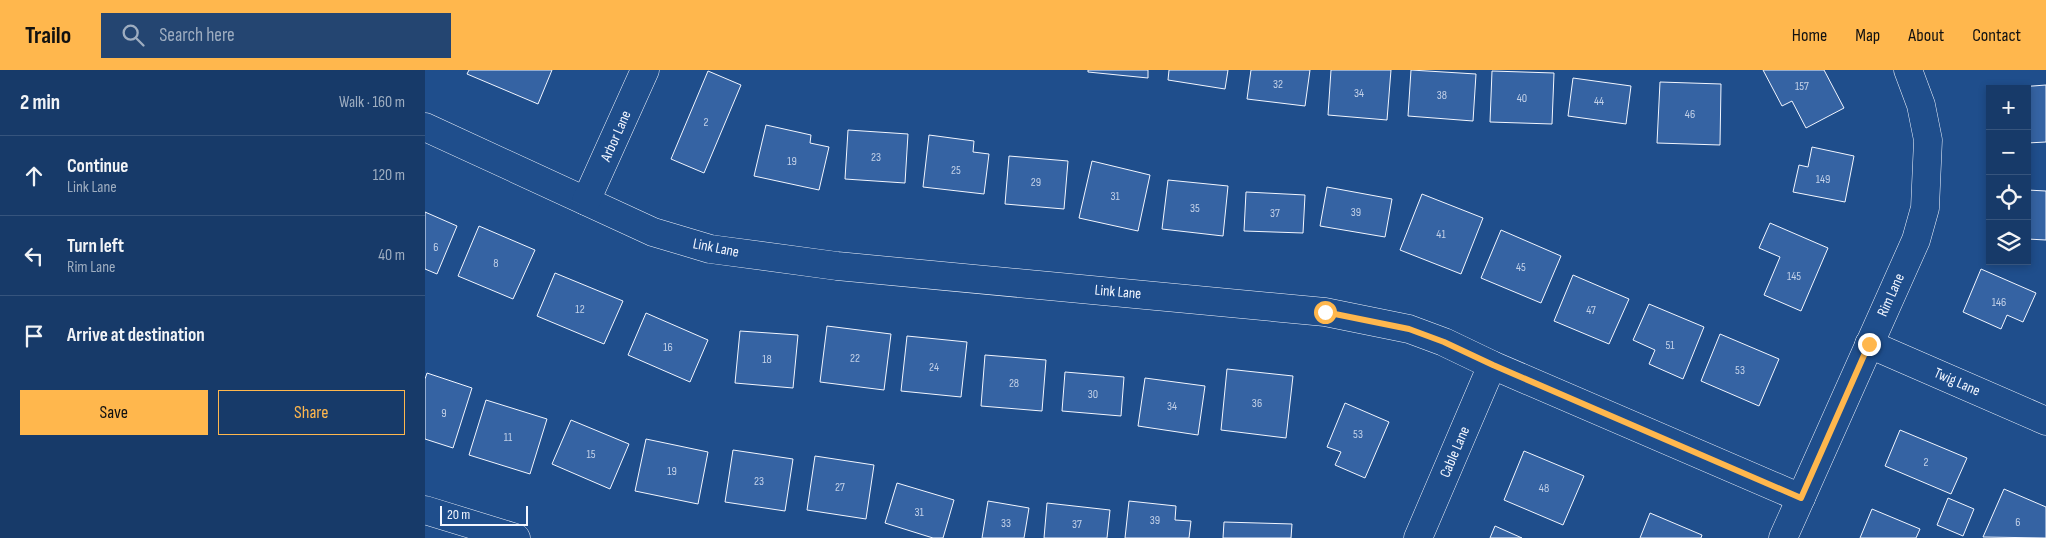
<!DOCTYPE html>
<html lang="en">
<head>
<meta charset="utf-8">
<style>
	body { margin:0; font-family:"Sofia Sans Condensed",sans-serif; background:#244571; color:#f1f3f6 }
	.controls { position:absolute; right:15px; top:15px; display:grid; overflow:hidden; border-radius:0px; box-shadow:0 2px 8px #0003 }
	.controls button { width:45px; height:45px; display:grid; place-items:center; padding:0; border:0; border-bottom:1px solid #36547d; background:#173a69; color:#f1f3f6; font:25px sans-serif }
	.scale { position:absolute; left:15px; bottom:12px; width:88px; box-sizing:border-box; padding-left:5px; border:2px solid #f2f6ff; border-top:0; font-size:14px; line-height:18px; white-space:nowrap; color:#f2f6ff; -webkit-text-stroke:4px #1f4e8c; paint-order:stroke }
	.stop { position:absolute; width:15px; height:15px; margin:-11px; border:4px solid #ffb74d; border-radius:50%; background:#fff }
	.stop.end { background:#ffb74d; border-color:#fff; box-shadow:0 1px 5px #0008 }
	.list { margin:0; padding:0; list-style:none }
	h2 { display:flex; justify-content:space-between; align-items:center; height:65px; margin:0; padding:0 20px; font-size:21px }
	h2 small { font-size:16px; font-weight:400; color:#9eadc0 }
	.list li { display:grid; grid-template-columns:32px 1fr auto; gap:15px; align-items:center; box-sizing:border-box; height:80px; padding:0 20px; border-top:1px solid #36547d }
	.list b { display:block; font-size:19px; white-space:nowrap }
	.list p { margin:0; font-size:16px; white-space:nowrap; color:#9eadc0 }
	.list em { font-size:16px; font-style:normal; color:#9eadc0 }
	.actions { display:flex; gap:10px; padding:15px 20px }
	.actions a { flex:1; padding:11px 0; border:1px solid #ffb74d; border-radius:0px; text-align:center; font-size:18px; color:#ffb74d }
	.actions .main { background:#ffb74d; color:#111 }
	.icon { flex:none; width:28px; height:28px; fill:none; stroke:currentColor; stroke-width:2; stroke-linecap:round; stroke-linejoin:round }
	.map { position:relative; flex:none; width:1621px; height:468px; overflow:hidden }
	header { display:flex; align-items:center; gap:30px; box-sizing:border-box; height:70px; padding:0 25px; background:#ffb74d; color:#111 }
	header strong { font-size:24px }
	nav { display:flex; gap:28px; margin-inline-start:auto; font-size:18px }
	.search { width:350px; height:45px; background:#244571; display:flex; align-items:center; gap:12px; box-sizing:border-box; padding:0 18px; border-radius:0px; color:#9eadc0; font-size:19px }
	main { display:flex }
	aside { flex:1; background:#173a69 }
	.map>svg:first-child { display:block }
	.building { fill:#3563a3; stroke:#f2f6ff }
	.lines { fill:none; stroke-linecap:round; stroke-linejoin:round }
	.minor-casing { stroke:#f2f6ff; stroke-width:29 }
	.minor { stroke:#1f4e8c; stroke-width:28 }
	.route { stroke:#ffb74d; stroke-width:6 }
	.labels { text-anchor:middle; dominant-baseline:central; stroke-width:4; stroke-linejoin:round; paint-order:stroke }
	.number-label { font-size:12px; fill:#c3d1e8 }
	.street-label { font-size:15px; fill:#f2f6ff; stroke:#1f4e8c }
</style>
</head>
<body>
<header>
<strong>Trailo</strong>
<div class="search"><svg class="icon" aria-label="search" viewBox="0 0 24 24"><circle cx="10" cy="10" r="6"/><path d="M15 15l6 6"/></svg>Search here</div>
<nav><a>Home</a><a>Map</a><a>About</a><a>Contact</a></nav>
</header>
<main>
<aside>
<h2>2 min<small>Walk · 160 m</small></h2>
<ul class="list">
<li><svg class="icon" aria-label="ahead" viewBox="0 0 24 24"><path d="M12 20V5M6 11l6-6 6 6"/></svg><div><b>Continue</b><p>Link Lane</p></div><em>120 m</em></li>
<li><svg class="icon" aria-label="left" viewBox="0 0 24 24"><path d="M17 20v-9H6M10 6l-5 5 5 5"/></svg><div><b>Turn left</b><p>Rim Lane</p></div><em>40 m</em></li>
<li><svg class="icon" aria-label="arrive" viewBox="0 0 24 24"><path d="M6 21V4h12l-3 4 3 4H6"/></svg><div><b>Arrive at destination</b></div></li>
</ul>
<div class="actions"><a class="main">Save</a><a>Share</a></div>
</aside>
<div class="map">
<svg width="1621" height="468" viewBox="0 0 1621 468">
	<rect width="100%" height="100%" fill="#1f4e8c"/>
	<!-- building -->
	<g class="building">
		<polygon points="44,0 127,0 113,34 42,4"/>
		<polygon points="663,0 723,0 723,8 663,2"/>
		<polygon points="744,0 803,0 800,19 743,10"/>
		<polygon points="826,0 885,0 880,36 822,29"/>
		<polygon points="906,0 966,0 962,50 903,45"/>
		<polygon points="986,0 1051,4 1048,51 983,46"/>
		<polygon points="1338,0 1399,0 1419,38 1381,58 1367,31 1357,36"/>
		<polygon points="283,1 316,15 279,103 246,89"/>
		<polygon points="1067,1 1129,3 1127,54 1065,52"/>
		<polygon points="1148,8 1206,16 1201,54 1143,46"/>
		<polygon points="1235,12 1296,14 1295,75 1232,73"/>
		<polygon points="1621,15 1621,72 1602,73 1602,19 1581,18"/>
		<polygon points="341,55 386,65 385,73 404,77 394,120 329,106"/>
		<polygon points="423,60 483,64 480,113 420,109"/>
		<polygon points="504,65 549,71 548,82 564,84 559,124 498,117"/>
		<polygon points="1387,77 1429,86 1420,132 1368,122 1374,95 1383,97"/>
		<polygon points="584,86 643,91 639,139 580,134"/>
		<polygon points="667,91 725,105 713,161 654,148"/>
		<polygon points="743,110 803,116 798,166 737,159"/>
		<polygon points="902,117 967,129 960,167 895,156"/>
		<polygon points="1602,120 1621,121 1621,170 1602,169"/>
		<polygon points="821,122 880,125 878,163 819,161"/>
		<polygon points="997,124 1058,148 1036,204 975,180"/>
		<polygon points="0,142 32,156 12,204 0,199"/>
		<polygon points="1345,153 1403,178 1376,241 1339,225 1355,187 1334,178"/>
		<polygon points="54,156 110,180 88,229 33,206"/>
		<polygon points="1076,160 1136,186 1116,233 1056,208"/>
		<polygon points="1556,199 1611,223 1598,252 1582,245 1576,259 1538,242"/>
		<polygon points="130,203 198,231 179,274 112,246"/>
		<polygon points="1148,205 1204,229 1184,274 1129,251"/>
		<polygon points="1224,234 1279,257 1258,309 1224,294 1230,280 1208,270"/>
		<polygon points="221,243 283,270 265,312 203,285"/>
		<polygon points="402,256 466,264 459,320 395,312"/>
		<polygon points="315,261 373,265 368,318 310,313"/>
		<polygon points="1295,264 1354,289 1334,336 1276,311"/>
		<polygon points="482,266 542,272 536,327 476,321"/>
		<polygon points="560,285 621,290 617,341 556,336"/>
		<polygon points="802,299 868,306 861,368 796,360"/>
		<polygon points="640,302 699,307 696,346 637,341"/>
		<polygon points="2,303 47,318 28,378 0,369 0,309"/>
		<polygon points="720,308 780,316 773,365 713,356"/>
		<polygon points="61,330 122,349 105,404 44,385"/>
		<polygon points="920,333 964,352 940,408 910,395 916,382 902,377"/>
		<polygon points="146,350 204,374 185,419 127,394"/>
		<polygon points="1475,360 1542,388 1526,424 1460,396"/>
		<polygon points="221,369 283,382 273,434 210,421"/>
		<polygon points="308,380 368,389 360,441 300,432"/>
		<polygon points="1099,381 1159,406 1138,455 1079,430"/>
		<polygon points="390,386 449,395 441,449 382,440"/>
		<polygon points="472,413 529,430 518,468 508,468 460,453"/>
		<polygon points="1579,419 1621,437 1621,468 1558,467"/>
		<polygon points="1523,428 1549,439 1538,466 1512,455"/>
		<polygon points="563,431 604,438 599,468 557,468"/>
		<polygon points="704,431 751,436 750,450 766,451 764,468 700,468"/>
		<polygon points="622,433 685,440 682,468 619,468"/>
		<polygon points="1447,439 1495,459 1491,468 1435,468"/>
		<polygon points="1225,443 1277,465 1276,468 1215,468"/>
		<polygon points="799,452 867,454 866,468 798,468"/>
		<polygon points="1070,456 1097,468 1065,468"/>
	</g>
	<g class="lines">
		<!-- minor casing -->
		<g class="minor-casing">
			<g id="minor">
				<polyline points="0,57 228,162 285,179 412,196 900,242 984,259 1019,272 1067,295 1376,428"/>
				<polyline points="161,131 220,0"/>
				<polyline points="1444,274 1621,351"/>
				<polyline points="0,440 91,468"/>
				<polyline points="993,468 1067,295"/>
				<polyline points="1358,468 1491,170 1500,138 1503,70 1496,35 1483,0"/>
			</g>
		</g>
		<!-- minor -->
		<use href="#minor" class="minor"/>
	</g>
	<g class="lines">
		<!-- route -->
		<polyline class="route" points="900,242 984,259 1019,272 1068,295 1376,428 1444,274"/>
	</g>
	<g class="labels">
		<!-- number labels -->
		<g class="number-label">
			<text x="853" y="14">32</text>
			<text x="1377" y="16">157</text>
			<text x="934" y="23">34</text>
			<text x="1017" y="25">38</text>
			<text x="1097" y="28">40</text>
			<text x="1174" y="31">44</text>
			<text x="1265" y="44">46</text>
			<text x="281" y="52">2</text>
			<text x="451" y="87">23</text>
			<text x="367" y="91">19</text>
			<text x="531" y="100">25</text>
			<text x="1398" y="109">149</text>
			<text x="611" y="112">29</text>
			<text x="690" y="126">31</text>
			<text x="770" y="138">35</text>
			<text x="931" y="142">39</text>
			<text x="850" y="143">37</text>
			<text x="1016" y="164">41</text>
			<text x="11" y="177">6</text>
			<text x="71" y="193">8</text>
			<text x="1096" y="197">45</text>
			<text x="1369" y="206">145</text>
			<text x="1574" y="232">146</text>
			<text x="155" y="239">12</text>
			<text x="1166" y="240">47</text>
			<text x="1245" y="275">51</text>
			<text x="243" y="277">16</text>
			<text x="430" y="288">22</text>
			<text x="342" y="289">18</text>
			<text x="509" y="297">24</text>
			<text x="1315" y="300">53</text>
			<text x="589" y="313">28</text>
			<text x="668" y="324">30</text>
			<text x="832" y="333">36</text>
			<text x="747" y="336">34</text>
			<text x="19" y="343">9</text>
			<text x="933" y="364">53</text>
			<text x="83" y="367">11</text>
			<text x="166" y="384">15</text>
			<text x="1501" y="392">2</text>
			<text x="247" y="401">19</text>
			<text x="334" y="411">23</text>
			<text x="415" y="417">27</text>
			<text x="1119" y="418">48</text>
			<text x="494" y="442">31</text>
			<text x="730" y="450">39</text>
			<text x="1593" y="452">6</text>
			<text x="581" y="453">33</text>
			<text x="652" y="454">37</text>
		</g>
		<!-- street labels -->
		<g class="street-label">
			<text transform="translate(191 66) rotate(-66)">Arbor Lane</text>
			<text transform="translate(291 178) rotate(11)">Link Lane</text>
			<text transform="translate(693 222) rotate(5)">Link Lane</text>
			<text transform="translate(1466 225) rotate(-66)">Rim Lane</text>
			<text transform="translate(1532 312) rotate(24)">Twig Lane</text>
			<text transform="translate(1030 382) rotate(-67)">Cable Lane</text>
		</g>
	</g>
</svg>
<div class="controls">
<button>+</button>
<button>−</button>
<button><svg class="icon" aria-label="locate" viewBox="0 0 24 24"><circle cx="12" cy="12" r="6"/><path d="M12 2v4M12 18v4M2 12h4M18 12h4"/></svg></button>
<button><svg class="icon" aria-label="layers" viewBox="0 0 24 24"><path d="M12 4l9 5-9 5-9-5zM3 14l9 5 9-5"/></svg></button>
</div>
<div class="scale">20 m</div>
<div class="stop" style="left:900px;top:242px"></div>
<div class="stop end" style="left:1444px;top:274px"></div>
</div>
</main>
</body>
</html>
